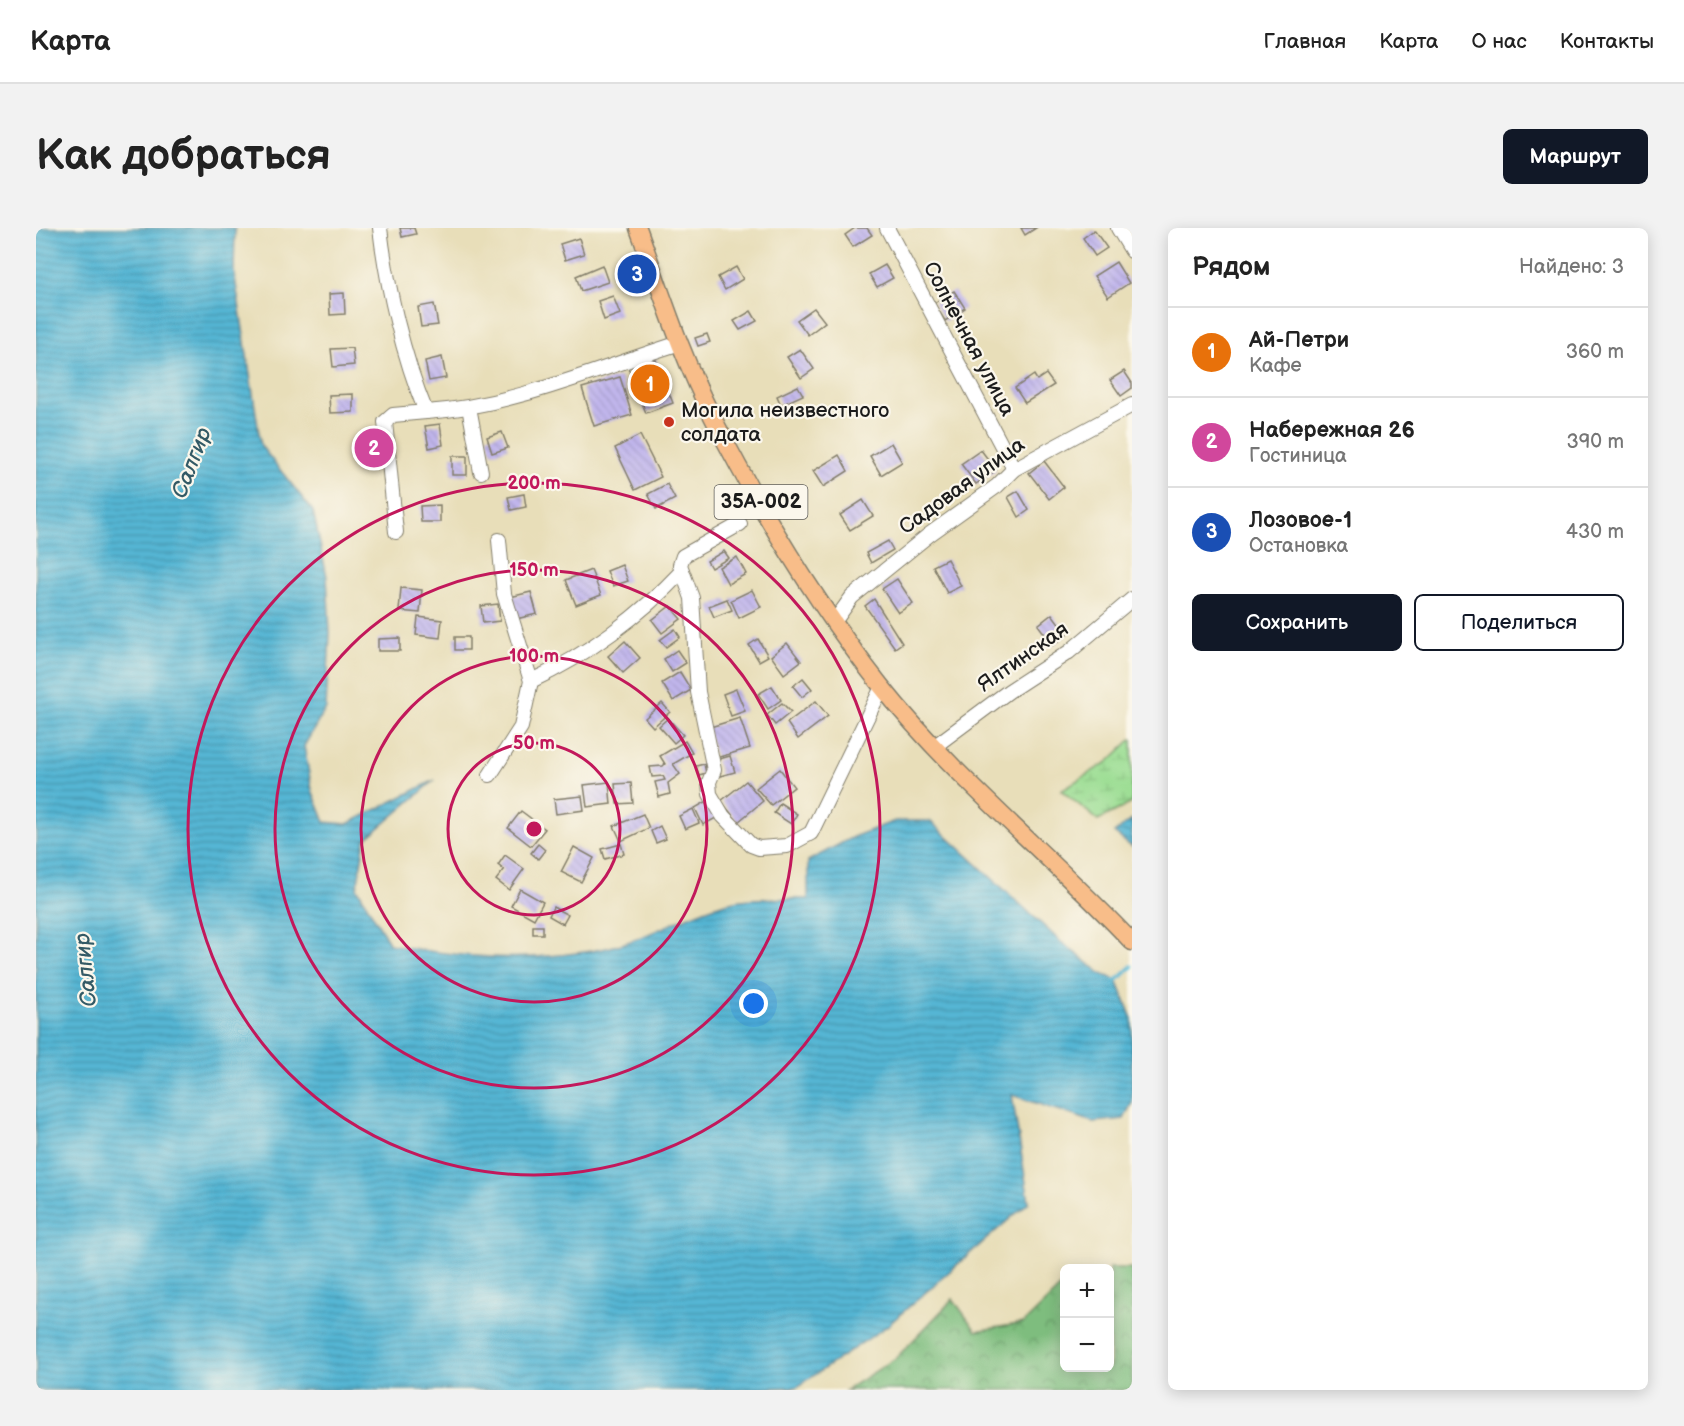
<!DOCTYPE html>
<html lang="ru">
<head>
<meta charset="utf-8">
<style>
	body { margin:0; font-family:"Balsamiq Sans",sans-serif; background:#f2f2f2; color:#222 }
	.controls { position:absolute; right:18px; bottom:18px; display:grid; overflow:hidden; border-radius:9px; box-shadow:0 3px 15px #0003 }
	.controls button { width:54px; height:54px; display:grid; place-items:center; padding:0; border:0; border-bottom:2px solid #e0e0e0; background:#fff; color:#222; font:30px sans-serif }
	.you { position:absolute; left:718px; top:776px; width:21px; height:21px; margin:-15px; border:4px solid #fff; border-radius:50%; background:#1a73e8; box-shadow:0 0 0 9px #1a73e833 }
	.badge { display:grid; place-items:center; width:39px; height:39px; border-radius:50%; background:#111827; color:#fff; font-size:20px; font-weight:700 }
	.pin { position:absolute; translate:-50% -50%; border:3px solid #fff; box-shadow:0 2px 6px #0006 }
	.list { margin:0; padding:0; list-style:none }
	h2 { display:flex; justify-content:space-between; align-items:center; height:78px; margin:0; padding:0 24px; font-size:26px }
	h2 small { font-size:20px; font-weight:400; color:#767676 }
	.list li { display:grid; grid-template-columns:39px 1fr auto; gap:18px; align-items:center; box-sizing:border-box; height:90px; padding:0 24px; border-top:2px solid #e0e0e0 }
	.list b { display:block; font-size:22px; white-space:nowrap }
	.list p { margin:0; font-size:20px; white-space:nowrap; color:#767676 }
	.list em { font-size:20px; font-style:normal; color:#767676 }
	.actions { display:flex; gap:12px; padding:18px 24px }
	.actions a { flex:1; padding:14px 0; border:2px solid #111827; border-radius:9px; text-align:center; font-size:21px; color:#111827 }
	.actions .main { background:#111827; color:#fff }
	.map { position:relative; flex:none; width:1096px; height:1162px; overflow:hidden; border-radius:9px }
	header { display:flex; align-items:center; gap:36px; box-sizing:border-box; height:84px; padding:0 30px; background:#fff; border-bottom:2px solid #e0e0e0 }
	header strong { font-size:28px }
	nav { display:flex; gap:33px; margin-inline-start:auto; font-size:21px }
	.intro { display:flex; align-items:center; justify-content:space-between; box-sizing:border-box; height:144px; padding:0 36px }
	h1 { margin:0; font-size:42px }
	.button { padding:15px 27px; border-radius:9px; background:#111827; color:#fff; font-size:21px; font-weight:700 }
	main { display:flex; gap:36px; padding:0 36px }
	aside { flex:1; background:#fff; border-radius:9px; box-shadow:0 3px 15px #0003 }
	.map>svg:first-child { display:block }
	.forest { fill:url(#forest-crowns); stroke:#4d6c4d; stroke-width:1.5 }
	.wetland { fill:url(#wetland-marsh); stroke:#5c7d58; stroke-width:1.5 }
	.water { fill:url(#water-rules); stroke:#386978; stroke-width:1.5 }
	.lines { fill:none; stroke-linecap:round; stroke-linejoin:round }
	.stream { stroke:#55b6d4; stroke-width:4 }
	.building { fill:url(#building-back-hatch) }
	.minor-casing { stroke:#827d6a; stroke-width:16 }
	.major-casing { stroke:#827d6a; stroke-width:19 }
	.minor { stroke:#fff; stroke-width:14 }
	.major { stroke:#f8bd89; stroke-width:16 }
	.ring { fill:none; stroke:#c2185b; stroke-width:3 }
	.poi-dot { fill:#c8321e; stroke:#fbf7ec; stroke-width:2 }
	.labels { text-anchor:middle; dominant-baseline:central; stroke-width:4.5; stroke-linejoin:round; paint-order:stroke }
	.shield { fill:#fbf7ec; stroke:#5f5e5a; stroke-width:1.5 }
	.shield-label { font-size:20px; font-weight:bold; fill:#1c1c1c }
	.street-label { font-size:21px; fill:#1c1c1c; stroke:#fbf7ec }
	.poi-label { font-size:21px; fill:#1c1c1c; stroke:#fbf7ec; text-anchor:start }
	.water-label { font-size:22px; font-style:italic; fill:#335a66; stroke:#fbf7ec }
	.centre { fill:#c2185b; stroke:#fbf7ec; stroke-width:3 }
	.ring-label { font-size:18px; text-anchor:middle; font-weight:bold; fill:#c2185b; stroke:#fbf7ec; stroke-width:4.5; stroke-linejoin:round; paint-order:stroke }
</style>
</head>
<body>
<header>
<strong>Карта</strong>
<nav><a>Главная</a><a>Карта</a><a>О нас</a><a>Контакты</a></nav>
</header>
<div class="intro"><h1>Как добраться</h1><a class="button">Маршрут</a></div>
<main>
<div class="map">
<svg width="1096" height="1162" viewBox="0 0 1096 1162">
	<defs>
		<pattern id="forest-crowns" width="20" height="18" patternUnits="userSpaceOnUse" patternTransform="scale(1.5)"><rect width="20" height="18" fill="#7ebd7e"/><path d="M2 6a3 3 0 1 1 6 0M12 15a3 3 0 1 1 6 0" fill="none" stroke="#696"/></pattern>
		<pattern id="wetland-marsh" width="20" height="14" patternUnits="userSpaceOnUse" patternTransform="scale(1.5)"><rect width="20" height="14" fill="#9dde94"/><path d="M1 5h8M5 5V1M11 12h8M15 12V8" fill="none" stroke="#87be7f"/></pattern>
		<pattern id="water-rules" width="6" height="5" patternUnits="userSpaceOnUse" patternTransform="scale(1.5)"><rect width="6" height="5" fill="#55b6d4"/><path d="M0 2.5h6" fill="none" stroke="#4693ab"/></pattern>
		<pattern id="building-back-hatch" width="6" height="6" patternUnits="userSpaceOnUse" patternTransform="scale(1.5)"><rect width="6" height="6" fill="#c1b6ec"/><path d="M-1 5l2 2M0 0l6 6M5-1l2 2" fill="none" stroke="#a59cca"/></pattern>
	</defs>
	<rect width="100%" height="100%" fill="#fbf7ec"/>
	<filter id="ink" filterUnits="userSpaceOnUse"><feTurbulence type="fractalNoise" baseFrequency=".0167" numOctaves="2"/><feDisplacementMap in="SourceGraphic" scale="12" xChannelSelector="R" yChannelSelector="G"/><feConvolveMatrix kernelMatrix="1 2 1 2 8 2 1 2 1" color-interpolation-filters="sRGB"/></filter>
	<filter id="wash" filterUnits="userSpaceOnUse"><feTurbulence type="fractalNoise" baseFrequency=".008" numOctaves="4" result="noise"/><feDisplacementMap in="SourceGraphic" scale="24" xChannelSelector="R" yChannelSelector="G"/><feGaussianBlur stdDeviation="1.35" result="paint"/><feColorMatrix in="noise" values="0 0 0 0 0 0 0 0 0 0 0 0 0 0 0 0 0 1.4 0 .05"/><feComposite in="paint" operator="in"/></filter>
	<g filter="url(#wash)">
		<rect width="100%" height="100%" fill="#e8deb9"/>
		<!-- forest -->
		<polygon class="forest" points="1073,1040 1096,1040 1096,1162 810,1162 860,1130 917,1071 940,1103 988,1095 1028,1056 1028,1140 1074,1140"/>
		<!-- wetland -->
		<polygon class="wetland" points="1096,511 1096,575 1062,592 1025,562 1072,534"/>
		<!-- water -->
		<g class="water">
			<path d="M0,0h199l-1,43 27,175 52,65 14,66 3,56 -4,75 -22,38 8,44 13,32 22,2 88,-44 -70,60 -8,48 33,56c71,15 145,19 217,4 37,-8 77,-33 115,-44 28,-8 58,-5 86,-5v-38l45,-24 42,-16h35l130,120 42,33 15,6 15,39v83l-8,17 -31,3 -81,-27 17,107 -142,124 -90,61 -60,3h-701z"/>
			<polygon points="1096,592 1096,619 1078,605"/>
		</g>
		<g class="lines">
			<!-- stream -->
			<polyline class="stream" points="1079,754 1096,738"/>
		</g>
		<g id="blocks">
			<!-- building -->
			<g class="building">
				<polygon points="364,0 378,0 380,6 366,9"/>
				<polygon points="819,0 831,0 836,7 817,19 809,7"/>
				<polygon points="985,0 1000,0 989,7"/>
				<polygon points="1058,2 1071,20 1059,28 1047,10"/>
				<polygon points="543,10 548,26 529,32 524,16"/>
				<polygon points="1080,34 1093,55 1072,69 1058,48"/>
				<polygon points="566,37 572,54 545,63 540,48"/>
				<polygon points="849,37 857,50 841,59 833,46"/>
				<polygon points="700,39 707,51 689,62 682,49"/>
				<polygon points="918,63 929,80 909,93 898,75"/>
				<polygon points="308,65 309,86 294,87 293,66"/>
				<polygon points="577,68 584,86 568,92 562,73"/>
				<polygon points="398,76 402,97 385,99 382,79"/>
				<polygon points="778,80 789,94 772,107 761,92"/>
				<polygon points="715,83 721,93 704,102 698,93"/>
				<polygon points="671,106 674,114 662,118 659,110"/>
				<polygon points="316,120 318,137 297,139 295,121"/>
				<polygon points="764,121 778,141 765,150 751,129"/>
				<polygon points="618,127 637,175 610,185 591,137"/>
				<polygon points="406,129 410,150 393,153 389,133"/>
				<polygon points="1088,143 1096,155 1096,160 1085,168 1074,152"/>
				<polygon points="1010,146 1018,157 989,175 979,160 998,147 1001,152"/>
				<polygon points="584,149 596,187 558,198 546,160"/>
				<polygon points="762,158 767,167 745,177 741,168"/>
				<polygon points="317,166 317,184 294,185 293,167"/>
				<polygon points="404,196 407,217 393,220 389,198"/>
				<polygon points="466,204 472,220 456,225 451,209"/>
				<polygon points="604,207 625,249 599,262 579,220"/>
				<polygon points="855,215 866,234 845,247 834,228"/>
				<polygon points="945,222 960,242 940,256 925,236"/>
				<polygon points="803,227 812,243 787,259 777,243"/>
				<rect x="416" y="228" width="15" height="19"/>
				<polygon points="1008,233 1028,259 1013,271 993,245"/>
				<polygon points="631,256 639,271 620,281 612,266"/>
				<polygon points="982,263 993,282 983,289 972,269"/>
				<polygon points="488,266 490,279 475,282 472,269"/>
				<polygon points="827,272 837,288 814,302 804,287"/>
				<polygon points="404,277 404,294 385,294 384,278"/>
				<polygon points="852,313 857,322 835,335 830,325"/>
				<polygon points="688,323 693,330 675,340 671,333"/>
				<polygon points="701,329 710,346 692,356 683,339"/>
				<polygon points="911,331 925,358 911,365 897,338"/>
				<polygon points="586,337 592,353 577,358 571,343"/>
				<polygon points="555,342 565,367 540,377 530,352"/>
				<polygon points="861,351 877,375 862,385 846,361"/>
				<polygon points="365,360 386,362 384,385 363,383"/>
				<polygon points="716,362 725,379 703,390 695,372"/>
				<polygon points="495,364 501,386 480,391 474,369"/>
				<polygon points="691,371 696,382 678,389 673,378"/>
				<polygon points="838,371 866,415 859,420 829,378"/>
				<polygon points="462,376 464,393 447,395 445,378"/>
				<polygon points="634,378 645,391 626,405 616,392"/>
				<polygon points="1016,386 1031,406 1017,417 1002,397"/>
				<polygon points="382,389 406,392 404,410 380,407"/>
				<polygon points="639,401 644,409 630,419 624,412"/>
				<rect x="419" y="409" width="14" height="13"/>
				<polygon points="364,410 364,423 342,423 342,411"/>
				<polygon points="722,411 732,428 723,433 713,417"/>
				<polygon points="589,413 604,430 587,445 572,428"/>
				<polygon points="751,415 765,433 748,446 735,428"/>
				<polygon points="641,422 650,435 636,444 628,431"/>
				<polygon points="644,444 655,462 637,473 626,455"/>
				<polygon points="767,450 776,461 766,469 757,458"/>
				<polygon points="736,458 745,472 732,481 722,466"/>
				<polygon points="700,461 709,483 695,488 687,466"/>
				<polygon points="780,473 792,488 762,511 751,495"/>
				<polygon points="626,475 634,484 617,499 609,490"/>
				<polygon points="746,475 755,484 739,497 731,487"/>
				<polygon points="632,490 647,507 638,515 623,498"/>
				<polygon points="704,490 714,520 680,530 671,500"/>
				<polygon points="649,513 656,525 637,536 644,546 632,555 634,566 623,569 619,554 629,552 627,548 616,549 614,539 627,538 629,536 624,528"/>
				<polygon points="694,528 699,544 684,548 680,532"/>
				<polygon points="668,536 670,545 663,547 660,538"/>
				<polygon points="744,541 758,559 735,577 720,560"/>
				<polygon points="710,553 727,573 702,594 685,573"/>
				<polygon points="573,554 575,576 551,579 548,557"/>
				<polygon points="595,555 597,575 581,576 579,556"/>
				<polygon points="546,568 548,582 520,586 518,571"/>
				<polygon points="673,572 682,589 667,597 659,580"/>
				<polygon points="744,575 761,586 755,596 738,585"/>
				<polygon points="657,581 663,595 649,601 643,588"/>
				<polygon points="485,583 509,601 495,618 472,600"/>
				<polygon points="607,586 613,600 585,613 578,598"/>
				<polygon points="624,598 630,611 620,615 615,603"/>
				<polygon points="502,616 509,622 502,631 495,625"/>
				<polygon points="585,616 588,626 569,631 566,621"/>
				<polygon points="538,619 558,630 545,654 525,644"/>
				<polygon points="469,627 488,641 473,662 460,652 468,642 462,637"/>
				<polygon points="484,661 507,674 498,691 475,678"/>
				<polygon points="517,679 532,687 527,696 513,688"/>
				<rect x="497" y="698" width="10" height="8"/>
			</g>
		</g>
	</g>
	<g filter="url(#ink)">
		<use href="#blocks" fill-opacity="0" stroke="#827d6a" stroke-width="1.5"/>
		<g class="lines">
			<!-- minor casing -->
			<g class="minor-casing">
				<g id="minor">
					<path d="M344,0c7,59 23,128 46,184l-33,3 -8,7 11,110"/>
					<polyline points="851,0 978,241"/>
					<polyline points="1082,0 1096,23"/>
					<polyline points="433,179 445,244"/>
					<path d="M390,184c87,-6 171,-43 254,-69"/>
					<polyline points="704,296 647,328 644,337 656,370 662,464 678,542 673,554 674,566 687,588 715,617 723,620 751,618 775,605 846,459"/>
					<polyline points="798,394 816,369 894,306 961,258 978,241 1096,177"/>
					<path d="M495,453c56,-26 109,-65 151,-110"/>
					<polyline points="899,518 973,463 1033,424 1096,371"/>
					<polyline points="454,547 485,499 495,453 468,366 463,312"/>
				</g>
			</g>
			<!-- major casing -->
			<g class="major-casing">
				<path id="major" d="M602,0c23,63 44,130 75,190 46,90 105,188 168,268 75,94 169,169 251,256"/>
			</g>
			<!-- minor -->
			<use href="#minor" class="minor"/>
			<!-- major -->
			<use href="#major" class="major"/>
		</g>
	</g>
	<!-- distance rings -->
	<g class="ring">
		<circle cx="498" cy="601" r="86"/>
		<circle cx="498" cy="601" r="173"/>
		<circle cx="498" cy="601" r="259"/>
		<circle cx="498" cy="601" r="346"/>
	</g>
	<!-- markers -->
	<circle class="poi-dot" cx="633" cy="194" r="6"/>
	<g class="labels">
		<!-- shield labels -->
		<rect class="shield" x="678.5" y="257" width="93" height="34" rx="4.5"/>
		<g class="shield-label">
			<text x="725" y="274">35А-002</text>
		</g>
		<!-- street labels -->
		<g class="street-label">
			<text transform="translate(933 111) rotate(62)">Солнечная улица</text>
			<text transform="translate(926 258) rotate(-36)">Садовая улица</text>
			<text transform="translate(987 429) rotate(-35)">Ялтинская</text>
		</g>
		<!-- poi labels -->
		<g class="poi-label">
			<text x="645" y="182">Могила неизвестного<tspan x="645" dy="24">солдата</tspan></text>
		</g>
		<!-- water labels -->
		<g class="water-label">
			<text transform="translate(156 235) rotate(-69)">Салгир</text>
			<text transform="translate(50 742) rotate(-96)">Салгир</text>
		</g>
	</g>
	<circle cx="498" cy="601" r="9" class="centre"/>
	<g class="ring-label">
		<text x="498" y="261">200 m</text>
		<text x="498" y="348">150 m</text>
		<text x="498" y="434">100 m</text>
		<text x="498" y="521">50 m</text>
	</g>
</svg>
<div class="controls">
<button>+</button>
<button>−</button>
</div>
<div class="you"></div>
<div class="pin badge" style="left:614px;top:156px;background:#e8710a">1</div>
<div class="pin badge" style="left:338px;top:220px;background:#d1479c">2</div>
<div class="pin badge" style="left:601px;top:46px;background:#1a4fb4">3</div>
</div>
<aside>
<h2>Рядом<small>Найдено: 3</small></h2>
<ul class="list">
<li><span class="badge" style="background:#e8710a">1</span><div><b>Ай-Петри</b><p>Кафе</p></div><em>360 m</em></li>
<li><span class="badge" style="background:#d1479c">2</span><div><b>Набережная 26</b><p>Гостиница</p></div><em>390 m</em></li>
<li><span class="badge" style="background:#1a4fb4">3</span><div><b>Лозовое-1</b><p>Остановка</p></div><em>430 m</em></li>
</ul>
<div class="actions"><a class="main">Сохранить</a><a>Поделиться</a></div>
</aside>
</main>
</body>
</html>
